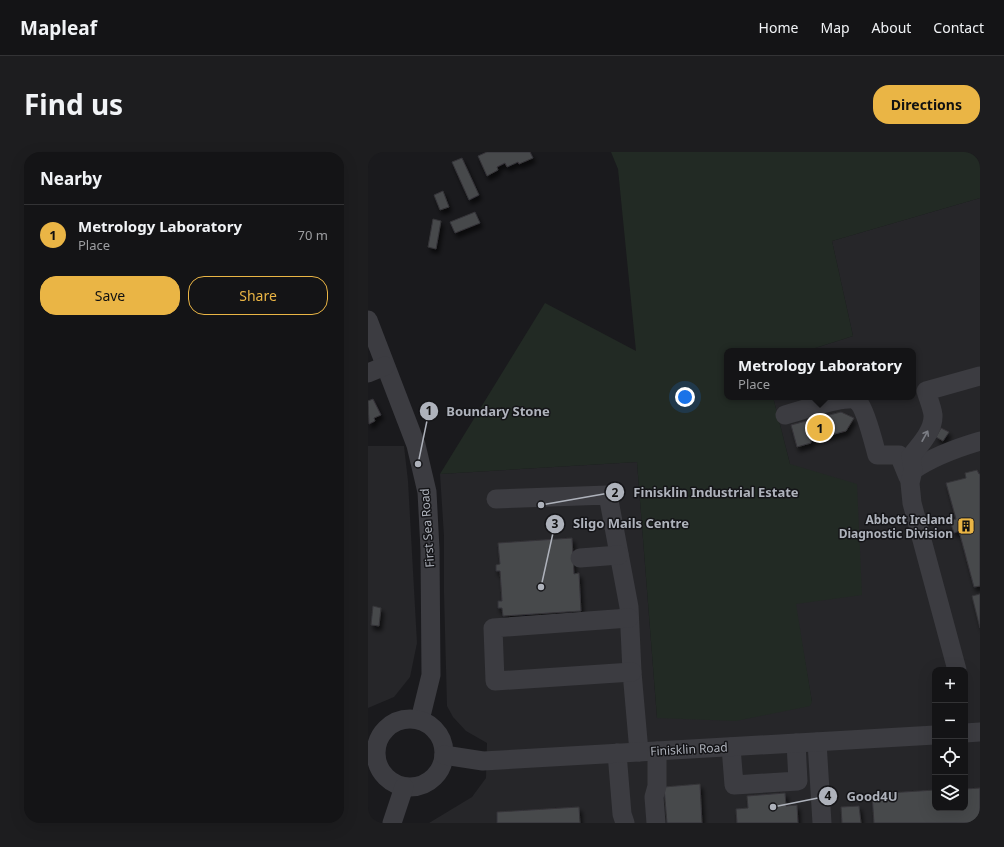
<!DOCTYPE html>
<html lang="en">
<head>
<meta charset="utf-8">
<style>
	body { margin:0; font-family:"Noto Sans",sans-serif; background:#1d1d1f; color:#f1f3f6 }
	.controls { position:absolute; right:12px; bottom:12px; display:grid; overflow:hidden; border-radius:8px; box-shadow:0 4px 16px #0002 }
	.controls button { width:36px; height:36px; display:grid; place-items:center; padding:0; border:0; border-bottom:1px solid #333335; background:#141416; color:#f1f3f6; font:20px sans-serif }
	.you { position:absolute; left:317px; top:245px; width:14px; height:14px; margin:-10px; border:3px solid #fff; border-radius:50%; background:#1a73e8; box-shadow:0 0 0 6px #1a73e833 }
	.badge { display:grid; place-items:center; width:26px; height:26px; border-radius:50%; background:#eab545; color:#111; font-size:13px; font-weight:700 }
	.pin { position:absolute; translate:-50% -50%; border:2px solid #fff; box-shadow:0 1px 4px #0006 }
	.popup { position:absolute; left:356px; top:196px; width:192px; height:52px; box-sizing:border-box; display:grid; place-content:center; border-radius:8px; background:#141416; filter:drop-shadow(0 1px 3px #0005); font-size:13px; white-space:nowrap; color:#9d9ea1 }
	.popup b { font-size:15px; color:#f1f3f6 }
	.popup::after { content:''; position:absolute; left:50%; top:100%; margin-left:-8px; border:8px solid transparent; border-top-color:#141416 }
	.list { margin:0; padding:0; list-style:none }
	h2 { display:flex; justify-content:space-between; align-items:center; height:52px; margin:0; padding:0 16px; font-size:17px }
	h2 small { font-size:13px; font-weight:400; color:#9d9ea1 }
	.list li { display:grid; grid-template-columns:26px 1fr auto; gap:12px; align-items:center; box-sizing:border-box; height:60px; padding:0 16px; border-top:1px solid #333335 }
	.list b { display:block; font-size:15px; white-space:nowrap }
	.list p { margin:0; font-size:13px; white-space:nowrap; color:#9d9ea1 }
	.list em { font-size:13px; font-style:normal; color:#9d9ea1 }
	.actions { display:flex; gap:8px; padding:12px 16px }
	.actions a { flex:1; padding:9px 0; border:1px solid #eab545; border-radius:16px; text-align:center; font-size:14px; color:#eab545 }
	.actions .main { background:#eab545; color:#111 }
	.icon { flex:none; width:22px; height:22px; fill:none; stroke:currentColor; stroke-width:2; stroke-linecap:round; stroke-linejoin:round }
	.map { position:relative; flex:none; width:612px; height:671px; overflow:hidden; border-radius:16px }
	header { display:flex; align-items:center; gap:24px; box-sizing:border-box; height:56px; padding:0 20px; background:#141416; border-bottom:1px solid #333335 }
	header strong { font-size:19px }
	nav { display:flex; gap:22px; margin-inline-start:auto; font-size:14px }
	.intro { display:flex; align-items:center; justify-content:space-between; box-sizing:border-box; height:96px; padding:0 24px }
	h1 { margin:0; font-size:28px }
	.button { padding:10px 18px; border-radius:16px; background:#eab545; color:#111; font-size:14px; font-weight:700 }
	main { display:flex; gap:24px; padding:0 24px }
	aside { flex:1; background:#141416; border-radius:16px; box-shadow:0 4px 16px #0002 }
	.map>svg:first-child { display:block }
	.built { fill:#262629; fill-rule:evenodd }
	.green { fill:#222a24 }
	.building { fill:#47484c; stroke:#353438; filter:url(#shadow) }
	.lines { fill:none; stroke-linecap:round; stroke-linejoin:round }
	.minor { stroke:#3c3c41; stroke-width:19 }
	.oneway { stroke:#7b7d84 }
	.labels { text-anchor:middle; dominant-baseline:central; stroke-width:3; stroke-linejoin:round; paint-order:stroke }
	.poi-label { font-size:12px; font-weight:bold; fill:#aeb2bb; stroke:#151518; text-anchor:end }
	.street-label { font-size:12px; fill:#aeb2bb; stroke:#151518 }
	.leader { fill:none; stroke:#aeb2bb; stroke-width:1.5 }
	.callout-dot { fill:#aeb2bb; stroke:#151518; stroke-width:1.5 }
	.mark-label { font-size:12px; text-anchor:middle; font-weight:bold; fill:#111 }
	.callout-label { font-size:13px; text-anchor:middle; font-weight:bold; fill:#aeb2bb; stroke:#151518; stroke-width:3; stroke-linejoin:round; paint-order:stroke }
</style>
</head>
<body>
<header>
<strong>Mapleaf</strong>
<nav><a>Home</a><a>Map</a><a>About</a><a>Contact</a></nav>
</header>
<div class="intro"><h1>Find us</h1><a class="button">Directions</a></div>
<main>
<aside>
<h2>Nearby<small></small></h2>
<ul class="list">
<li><span class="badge">1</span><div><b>Metrology Laboratory</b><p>Place</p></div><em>70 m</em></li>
</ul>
<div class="actions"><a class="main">Save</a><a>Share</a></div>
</aside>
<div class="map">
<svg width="612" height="671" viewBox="0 0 612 671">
	<defs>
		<filter id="shadow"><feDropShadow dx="2.5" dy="4.5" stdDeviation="2" flood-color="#0009"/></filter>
	</defs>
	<rect width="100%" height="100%" fill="#1a1a1d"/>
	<!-- built -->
	<g class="built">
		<path d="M612,46v625h-551l43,-26 14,-19 1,-35 -21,-12 -13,-14 -6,-11 -3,-113v-57l-4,-62 197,-12 20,256 155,-16 -17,-98 -5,-140 -17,-67h140v-46h-107l47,-15 -21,-95zM567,518h30v138h-30z"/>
		<polygon points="0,294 36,294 40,329 49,491 42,525 26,545 0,556"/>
	</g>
	<!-- green -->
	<polygon class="green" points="243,0 612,0 612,46 464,89 485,184 438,199 359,199 359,245 405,245 422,312 489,332 494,443 428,452 444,550 442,554 368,569 289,566 269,310 72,322 177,151 268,199 250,17"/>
	<!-- building -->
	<g class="building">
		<polygon points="119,0 162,0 165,6 151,12 150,10 139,15 137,11 129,15 130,18 119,24 110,4"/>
		<polygon points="94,6 111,43 101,48 84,10"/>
		<polygon points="75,39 81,55 72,58 66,43"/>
		<polygon points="107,60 112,71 87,81 82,70"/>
		<polygon points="65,67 73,69 68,97 60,95"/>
		<polygon points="5,247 13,263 6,266 7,269 1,272 0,249"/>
		<polygon points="473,260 486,266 478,279 443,288 443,291 429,295 423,273"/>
		<polygon points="573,276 581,280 575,289 568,285"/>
		<polygon points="609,318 611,322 612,322 612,434 606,435 591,379 586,381 582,369 588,367 578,331 598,326 597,321"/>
		<polygon points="204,386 206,422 211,421 213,459 135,464 134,456 130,456 130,449 134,449 132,419 128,419 128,413 132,412 130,391"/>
		<polygon points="612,442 612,476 604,444"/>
		<polygon points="5,454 13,456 11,474 3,473"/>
		<polygon points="332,632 334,671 299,671 296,635"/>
		<polygon points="612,636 612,671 506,671 504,642 567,638 567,656 597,656 597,637"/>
		<polygon points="417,641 418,654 429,653 430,671 369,671 368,657 380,656 379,644"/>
		<polygon points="491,654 493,671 474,671 473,655"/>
		<polygon points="211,655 212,671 129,671 129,660"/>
	</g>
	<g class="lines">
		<!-- minor -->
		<g class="minor">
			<polyline points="0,168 48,293 59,340 62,397 63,523 52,568"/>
			<polyline points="0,221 17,214"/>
			<path d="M417,263c19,-5 44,-15 63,-16 4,-1 8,1 11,4 7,8 15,41 18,52h22l9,22"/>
			<path d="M545,318c21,-14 43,-22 67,-29"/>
			<polyline points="128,347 240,343 261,455 264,520 271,600"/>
			<polyline points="212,406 251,403"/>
			<polyline points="261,466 125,476 127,529 264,520"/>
			<path d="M589,518l-45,-167 -2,-20 3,-13 -2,-14c9,-11 23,-26 22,-41 -1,-8 -5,-17 -7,-24l54,-15"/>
			<circle cx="42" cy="601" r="34"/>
			<polyline points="597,581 612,580"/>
			<polyline points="449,590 454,671"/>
			<polyline points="363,595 366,633 430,629 428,591"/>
			<polyline points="249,601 254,662 257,671"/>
			<polyline points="76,603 115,609 567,583"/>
			<polyline points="24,671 36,635"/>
			<polyline points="288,671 286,645 289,634 289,599"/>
		</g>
	</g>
	<!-- one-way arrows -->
	<defs><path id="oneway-shaft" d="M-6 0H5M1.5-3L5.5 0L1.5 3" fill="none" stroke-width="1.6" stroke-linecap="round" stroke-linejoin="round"/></defs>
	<use class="oneway" href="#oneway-shaft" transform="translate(557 284) rotate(-61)"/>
	<!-- icons -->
	<defs>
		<g id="building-square" transform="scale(0.9)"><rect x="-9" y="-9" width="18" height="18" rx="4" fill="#eab545" stroke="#151518"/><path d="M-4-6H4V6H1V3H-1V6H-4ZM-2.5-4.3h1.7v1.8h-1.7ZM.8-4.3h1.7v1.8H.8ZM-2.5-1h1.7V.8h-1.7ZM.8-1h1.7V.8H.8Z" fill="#111"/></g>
	</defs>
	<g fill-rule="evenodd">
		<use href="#building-square" x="598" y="374"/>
	</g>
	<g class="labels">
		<!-- poi labels -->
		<g class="poi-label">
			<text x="585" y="367">Abbott Ireland<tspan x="585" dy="14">Diagnostic Division</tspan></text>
		</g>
		<!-- street labels -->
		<g class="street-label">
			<text transform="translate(59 376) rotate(-94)">First Sea Road</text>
			<text transform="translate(321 597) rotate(-3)">Finisklin Road</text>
		</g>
	</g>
	<!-- callouts -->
	<path class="leader" d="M50 312L61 259M173 353L247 340M173 435L187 372M405 655L460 644"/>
	<g class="callout-dot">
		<circle cx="50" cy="312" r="4"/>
		<circle cx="173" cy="353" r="4"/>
		<circle cx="173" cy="435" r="4"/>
		<circle cx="405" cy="655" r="4"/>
		<circle cx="61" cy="259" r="10"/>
		<circle cx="247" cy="340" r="10"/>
		<circle cx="187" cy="372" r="10"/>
		<circle cx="460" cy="644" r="10"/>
	</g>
	<g class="mark-label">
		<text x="61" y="263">1</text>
		<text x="247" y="345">2</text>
		<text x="187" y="376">3</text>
		<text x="460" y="648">4</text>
	</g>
	<g class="callout-label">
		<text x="130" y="264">Boundary Stone</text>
		<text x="348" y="345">Finisklin Industrial Estate</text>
		<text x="263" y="376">Sligo Mails Centre</text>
		<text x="504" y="649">Good4U</text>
	</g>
</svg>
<div class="controls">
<button>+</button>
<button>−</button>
<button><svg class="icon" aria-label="locate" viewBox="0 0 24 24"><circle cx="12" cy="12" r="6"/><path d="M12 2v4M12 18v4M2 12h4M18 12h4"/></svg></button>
<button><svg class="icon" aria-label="layers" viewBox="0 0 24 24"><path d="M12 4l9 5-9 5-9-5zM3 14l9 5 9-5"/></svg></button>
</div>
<div class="you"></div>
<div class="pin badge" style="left:452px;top:276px">1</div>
<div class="popup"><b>Metrology Laboratory</b>Place</div>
</div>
</main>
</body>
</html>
